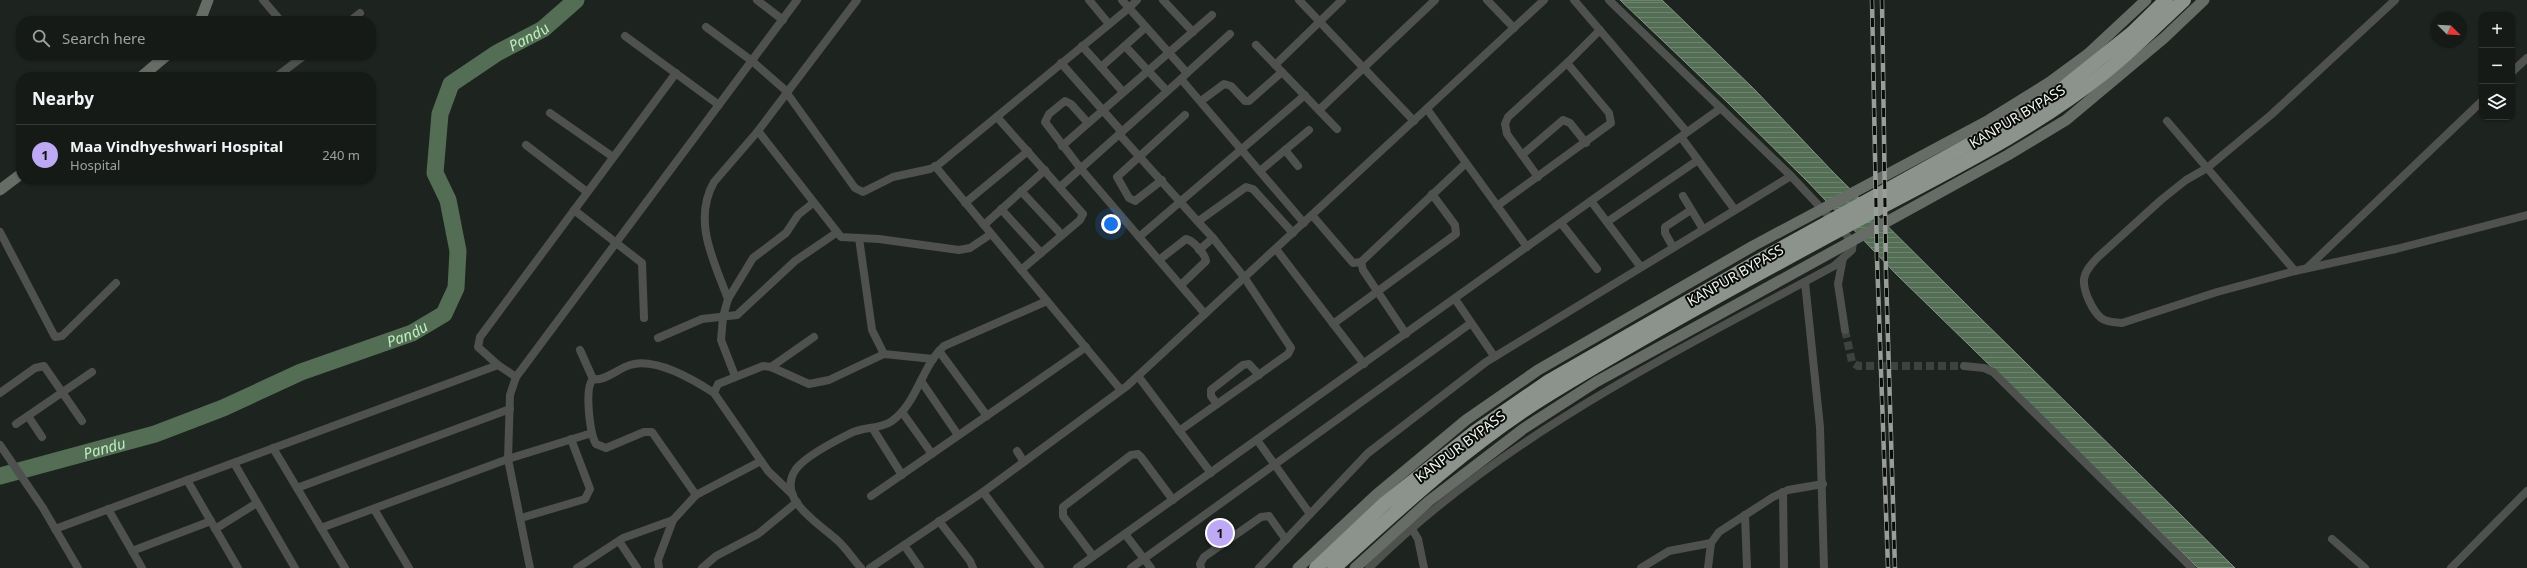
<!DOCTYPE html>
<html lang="en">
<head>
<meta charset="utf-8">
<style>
	body { margin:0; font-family:"Noto Sans",sans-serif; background:#232723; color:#f1f3f6 }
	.controls { position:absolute; right:12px; top:12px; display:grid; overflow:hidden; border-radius:8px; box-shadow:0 1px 3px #0004 }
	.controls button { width:36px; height:36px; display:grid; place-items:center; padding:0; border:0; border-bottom:1px solid #353835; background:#161a16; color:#f1f3f6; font:20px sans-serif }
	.compass { position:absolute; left:2431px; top:12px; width:36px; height:36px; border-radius:50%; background:#161a16; box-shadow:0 1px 3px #0004; rotate:114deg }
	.you { position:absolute; left:1111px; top:224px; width:14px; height:14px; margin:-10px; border:3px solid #fff; border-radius:50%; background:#1a73e8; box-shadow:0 0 0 6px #1a73e833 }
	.badge { display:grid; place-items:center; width:26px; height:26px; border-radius:50%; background:#bea9f5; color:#111; font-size:13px; font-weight:700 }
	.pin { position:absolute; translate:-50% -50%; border:2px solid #fff; box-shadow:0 1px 4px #0006 }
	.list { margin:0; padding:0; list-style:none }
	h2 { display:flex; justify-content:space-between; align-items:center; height:52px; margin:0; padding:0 16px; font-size:17px }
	h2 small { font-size:13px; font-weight:400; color:#9ea1a1 }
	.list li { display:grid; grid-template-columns:26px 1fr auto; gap:12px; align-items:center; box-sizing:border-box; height:60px; padding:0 16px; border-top:1px solid #353835 }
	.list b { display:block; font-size:15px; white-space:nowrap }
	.list p { margin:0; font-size:13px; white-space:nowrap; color:#9ea1a1 }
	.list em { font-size:13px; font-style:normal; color:#9ea1a1 }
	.icon { flex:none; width:22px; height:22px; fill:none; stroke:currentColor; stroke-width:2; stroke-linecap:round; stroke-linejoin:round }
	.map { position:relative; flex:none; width:2527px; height:568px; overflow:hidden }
	.search { position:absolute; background:#161a16; box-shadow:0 1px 3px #0004; left:16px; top:16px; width:360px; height:44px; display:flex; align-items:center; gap:10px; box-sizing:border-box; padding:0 14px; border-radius:16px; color:#9ea1a1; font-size:15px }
	.panel { position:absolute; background:#161a16; box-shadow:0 1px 3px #0004; left:16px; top:72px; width:360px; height:112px; border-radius:16px }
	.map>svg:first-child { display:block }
	.water { fill:url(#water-rules); stroke:#839784 }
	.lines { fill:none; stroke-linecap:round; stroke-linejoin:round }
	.river { stroke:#536e54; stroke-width:17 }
	.street-tunnel { stroke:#3d433e; stroke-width:8; stroke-dasharray:8 4; stroke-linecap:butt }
	.street { stroke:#4e514e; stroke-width:8 }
	.secondary { stroke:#676c67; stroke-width:11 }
	.highway { stroke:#8c938c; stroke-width:14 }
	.rail-casing { stroke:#9a9e9a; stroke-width:4.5 }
	.rail { stroke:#090b09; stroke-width:3; stroke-dasharray:9; stroke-linecap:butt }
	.labels { text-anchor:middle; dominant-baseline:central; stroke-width:4; stroke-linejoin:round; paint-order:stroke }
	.street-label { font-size:14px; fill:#f3f6f3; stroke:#090b09 }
	.water-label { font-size:15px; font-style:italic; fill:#bceebe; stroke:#090b09 }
</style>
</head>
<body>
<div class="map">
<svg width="2527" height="568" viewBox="0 0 2527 568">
	<defs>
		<pattern id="water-rules" width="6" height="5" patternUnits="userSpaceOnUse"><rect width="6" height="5" fill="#536e54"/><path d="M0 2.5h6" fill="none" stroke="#6c836d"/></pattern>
	</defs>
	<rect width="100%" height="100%" fill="#1d231e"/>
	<!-- water -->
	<polygon class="water" points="1620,0 1662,0 1755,90 1833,172 1974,312 2235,568 2198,568 1896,274 1807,181 1727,102"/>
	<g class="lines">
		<!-- river -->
		<path class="river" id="s1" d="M0,476l155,-42 68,-26 78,-36 111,-39 32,-19 12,-26 2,-37 -10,-51 -13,-27 5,-59 11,-30 46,-31 46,-24 33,-29"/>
		<!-- street-tunnel -->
		<polyline class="street-tunnel" points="1845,330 1852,362 1858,366 1964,366"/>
		<!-- street -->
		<g class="street">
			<polyline points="263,0 281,21"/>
			<polyline points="757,0 783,20"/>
			<polyline points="857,0 758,131 841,237 879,239 959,250 970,248 991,234"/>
			<polyline points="1089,0 1109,24"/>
			<polyline points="1137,0 1129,8 1187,73 1181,79 1304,223"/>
			<polyline points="1163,0 1193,32"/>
			<polyline points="1299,0 1414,121"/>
			<polyline points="1487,0 1514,28"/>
			<polyline points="1574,0 1687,132"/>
			<path d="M2395,0l-123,114 -65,54 -21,12 -25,20 -64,58c-5,6 -12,12 -13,21 -1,12 8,31 17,39 7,5 14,4 21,5l95,-31 78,-21 101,-22 131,-34"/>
			<polyline points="350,21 360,13"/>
			<polyline points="706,27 752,61 784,89 855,188 863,192 893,177 930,169 938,165 1129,8 1122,0"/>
			<polyline points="625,36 719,105"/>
			<polyline points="1256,45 1337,129"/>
			<polyline points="1082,46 1101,67"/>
			<polyline points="1125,46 1167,91"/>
			<polyline points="1061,63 1122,132"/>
			<polyline points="1275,65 1342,0"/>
			<polyline points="2512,72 2527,58"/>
			<polyline points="1187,73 1230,34"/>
			<polyline points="276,77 305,55"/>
			<polyline points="1123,92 1101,67 1146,27"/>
			<polyline points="1201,101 1224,84 1231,86 1245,101 1249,101 1282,72"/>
			<polyline points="1427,109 1527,247"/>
			<polyline points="1319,110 1435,0"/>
			<polyline points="550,113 613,157"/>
			<polyline points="997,117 1083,214 1080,220 1021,270"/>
			<polyline points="2167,121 2295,271"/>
			<polyline points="1088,123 1071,104 1065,101 1049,114 1045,122 1081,169 1205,314"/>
			<polyline points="1119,134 1200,224"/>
			<polyline points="1681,137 1735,210"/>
			<polyline points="526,145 587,192"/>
			<polyline points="1062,146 1212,15"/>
			<polyline points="1285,150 1298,166"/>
			<polyline points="1522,155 1563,120 1570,123 1586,143"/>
			<polyline points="935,166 1121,390"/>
			<polyline points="1260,171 1309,130"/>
			<polyline points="1538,177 1507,134 1505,124 1508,117 1567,63"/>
			<polyline points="1162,180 1135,201 1129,198 1117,177 1185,115"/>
			<polyline points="1060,187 1181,79"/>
			<polyline points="1021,191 1062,235"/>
			<polyline points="1683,196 1703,229"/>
			<polyline points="1591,201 1640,266"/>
			<polyline points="965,203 1028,151"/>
			<polyline points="1497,206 1611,123 1609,113 1567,63 1600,30"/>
			<polyline points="1001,209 1041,253"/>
			<polyline points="574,210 642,263 644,318"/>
			<polyline points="1312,215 1353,263 1361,262"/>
			<polyline points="1607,222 1698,160"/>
			<polyline points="1561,223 1597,269"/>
			<polyline points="984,225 1045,170"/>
			<polyline points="0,232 55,337 62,336 116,283"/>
			<polyline points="1139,237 1305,95"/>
			<polyline points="859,238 872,330 884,354"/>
			<polyline points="1673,247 1665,233 1665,227 1691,210"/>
			<polyline points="1276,249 1364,364"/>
			<polyline points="1199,250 1213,238 1200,224 1200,220 1246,187 1253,189 1293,233"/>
			<polyline points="1843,258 1838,284 1845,330"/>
			<path d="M1159,260l27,-21c7,1 19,15 20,22l-25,24"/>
			<polyline points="2307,268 2482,101"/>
			<polyline points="1805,282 1820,427 1824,568"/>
			<path d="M728,299c-14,-38 -36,-78 -14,-117l44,-51"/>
			<polyline points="1455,299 1494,356"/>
			<polyline points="1333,324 1456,234 1455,225 1432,194"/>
			<polyline points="1406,334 1363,270 1361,262 1466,163"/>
			<polyline points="658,338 702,319 737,315 795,261 836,233"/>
			<path d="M580,350l13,29c11,3 26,-11 37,-14 25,-8 64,15 84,28"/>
			<polyline points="939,351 987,416"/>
			<polyline points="498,365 478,347 480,337 676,73"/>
			<polyline points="1964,366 1984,368 1993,372 2192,568"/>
			<polyline points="771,367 814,337"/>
			<polyline points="735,376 721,340 723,317 728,299 753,258 786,233 798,215 813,203"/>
			<polyline points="1138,376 1211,473"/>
			<path d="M593,379c-9,9 -3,55 3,65l10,4 38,-16h8l44,63"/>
			<polyline points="921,381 958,435"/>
			<polyline points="0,393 35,368 44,366 82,421"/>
			<polyline points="1217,404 1211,396 1211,390 1243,365 1249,364 1259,375"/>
			<polyline points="902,412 932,454"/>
			<polyline points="28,416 42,437"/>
			<polyline points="16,424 92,372"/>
			<polyline points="873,429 902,475"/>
			<polyline points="1179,431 1288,354 1291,348 1244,277 1213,238"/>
			<polyline points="1257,440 1310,514"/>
			<polyline points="0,445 43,508 78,568"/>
			<polyline points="273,448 345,568"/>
			<polyline points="1017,451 1024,462"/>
			<polyline points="234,463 295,568"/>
			<polyline points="187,480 238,568"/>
			<polyline points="297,488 510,409"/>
			<polyline points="983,492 1040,568"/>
			<polyline points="1783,492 1784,568"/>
			<polyline points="793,495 768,471 714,393 718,384 763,366 771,367 809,384 829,380 884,354 933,359"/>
			<polyline points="871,496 1086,347"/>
			<polyline points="108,509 142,568"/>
			<polyline points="374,509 409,568"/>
			<polyline points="1745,515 1747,568"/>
			<polyline points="521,518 585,499 590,489 571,439"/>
			<polyline points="939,521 970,561 973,568"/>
			<polyline points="321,528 508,459 592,433"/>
			<polyline points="55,529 498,365 516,377"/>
			<polyline points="215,529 257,503"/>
			<polyline points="1412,529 1418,539 1424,568"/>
			<polyline points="1125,534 1151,568"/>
			<polyline points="2332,539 2365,568"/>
			<polyline points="619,541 637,568"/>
			<polyline points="904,545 920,568"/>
			<polyline points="132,551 211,521"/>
			<polyline points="1093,556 1063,516 1063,507 1131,455 1138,454 1141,457 1173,500"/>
			<polyline points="530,568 508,459 510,395 516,377 797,0"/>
			<polyline points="577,568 623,538 673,520 696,495 761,461"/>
			<polyline points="659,568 658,560 673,520"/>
			<polyline points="702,568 716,556 758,534 797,502"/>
			<path d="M861,568c-8,-9 -15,-20 -24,-28 -17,-16 -62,-41 -41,-71 9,-12 39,-28 53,-35 14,-8 30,-4 43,-13 26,-19 29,-54 52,-75l103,-45"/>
			<polyline points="870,568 983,492 1127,386 1544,0"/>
			<polyline points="1077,568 1721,108"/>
			<polyline points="1131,568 1471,323"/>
			<polyline points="1201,568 1200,564 1204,557 1261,517 1269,516 1286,540"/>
			<polyline points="1259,568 1368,453 1486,362 1791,176"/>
			<path d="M1369,568c132,-131 303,-214 465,-302l18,-16 1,-8 -62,-66 -182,-176"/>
			<polyline points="1641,568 1669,551 1711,543"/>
			<polyline points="1708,568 1711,543 1719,532 1773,497 1788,490 1823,484"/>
			<polyline points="2451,568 2527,491"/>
		</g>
		<!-- secondary -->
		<g class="secondary">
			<polyline points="200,21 208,0"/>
			<polyline points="141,77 167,55"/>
			<polyline points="0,190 21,174"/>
			<polyline points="1298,568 1376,495 1466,420 1538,370 1753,246 1989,120 2050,82 2088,54 2146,0"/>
			<polyline points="1355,568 1429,501 1523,429 1596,382 2008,155 2066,120 2164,38 2204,0"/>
		</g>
		<!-- highway -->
		<g class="highway">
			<polyline points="1316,568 1384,504 1475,432 1549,381 1760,260 1992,132 2058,92 2132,33 2166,0"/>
			<path d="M1334,568c69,-63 137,-126 217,-175 105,-64 214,-123 323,-182 79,-42 160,-82 230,-138 28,-22 53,-48 80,-73"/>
		</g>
		<!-- rail casing -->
		<g class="rail-casing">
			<g id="rail">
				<polyline points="1872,0 1877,258 1888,568"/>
				<polyline points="1882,0 1886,275 1895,568"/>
			</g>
		</g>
		<!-- rail -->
		<use href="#rail" class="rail"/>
	</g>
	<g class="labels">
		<!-- street labels -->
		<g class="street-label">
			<text transform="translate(2017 116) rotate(-31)">KANPUR BYPASS</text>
			<text transform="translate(1735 275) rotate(-30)">KANPUR BYPASS</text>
			<text transform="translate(1460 446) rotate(-37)">KANPUR BYPASS</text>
		</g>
		<!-- water labels -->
		<g class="water-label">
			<text stroke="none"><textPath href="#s1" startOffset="804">Pandu</textPath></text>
			<text stroke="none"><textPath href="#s1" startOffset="432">Pandu</textPath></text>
			<text stroke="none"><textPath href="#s1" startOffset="108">Pandu</textPath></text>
		</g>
	</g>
</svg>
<div class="controls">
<button>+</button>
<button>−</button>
<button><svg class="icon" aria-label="layers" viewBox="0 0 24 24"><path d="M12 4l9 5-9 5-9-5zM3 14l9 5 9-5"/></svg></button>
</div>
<svg class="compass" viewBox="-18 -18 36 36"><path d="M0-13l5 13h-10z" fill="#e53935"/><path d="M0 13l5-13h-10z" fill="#9ea1a1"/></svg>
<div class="you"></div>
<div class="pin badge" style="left:1220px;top:533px">1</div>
<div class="search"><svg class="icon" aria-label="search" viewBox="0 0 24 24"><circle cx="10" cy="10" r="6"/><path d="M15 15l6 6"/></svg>Search here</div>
<section class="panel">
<h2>Nearby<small></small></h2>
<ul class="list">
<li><span class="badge">1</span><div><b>Maa Vindhyeshwari Hospital</b><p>Hospital</p></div><em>240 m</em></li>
</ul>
</section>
</div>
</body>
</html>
